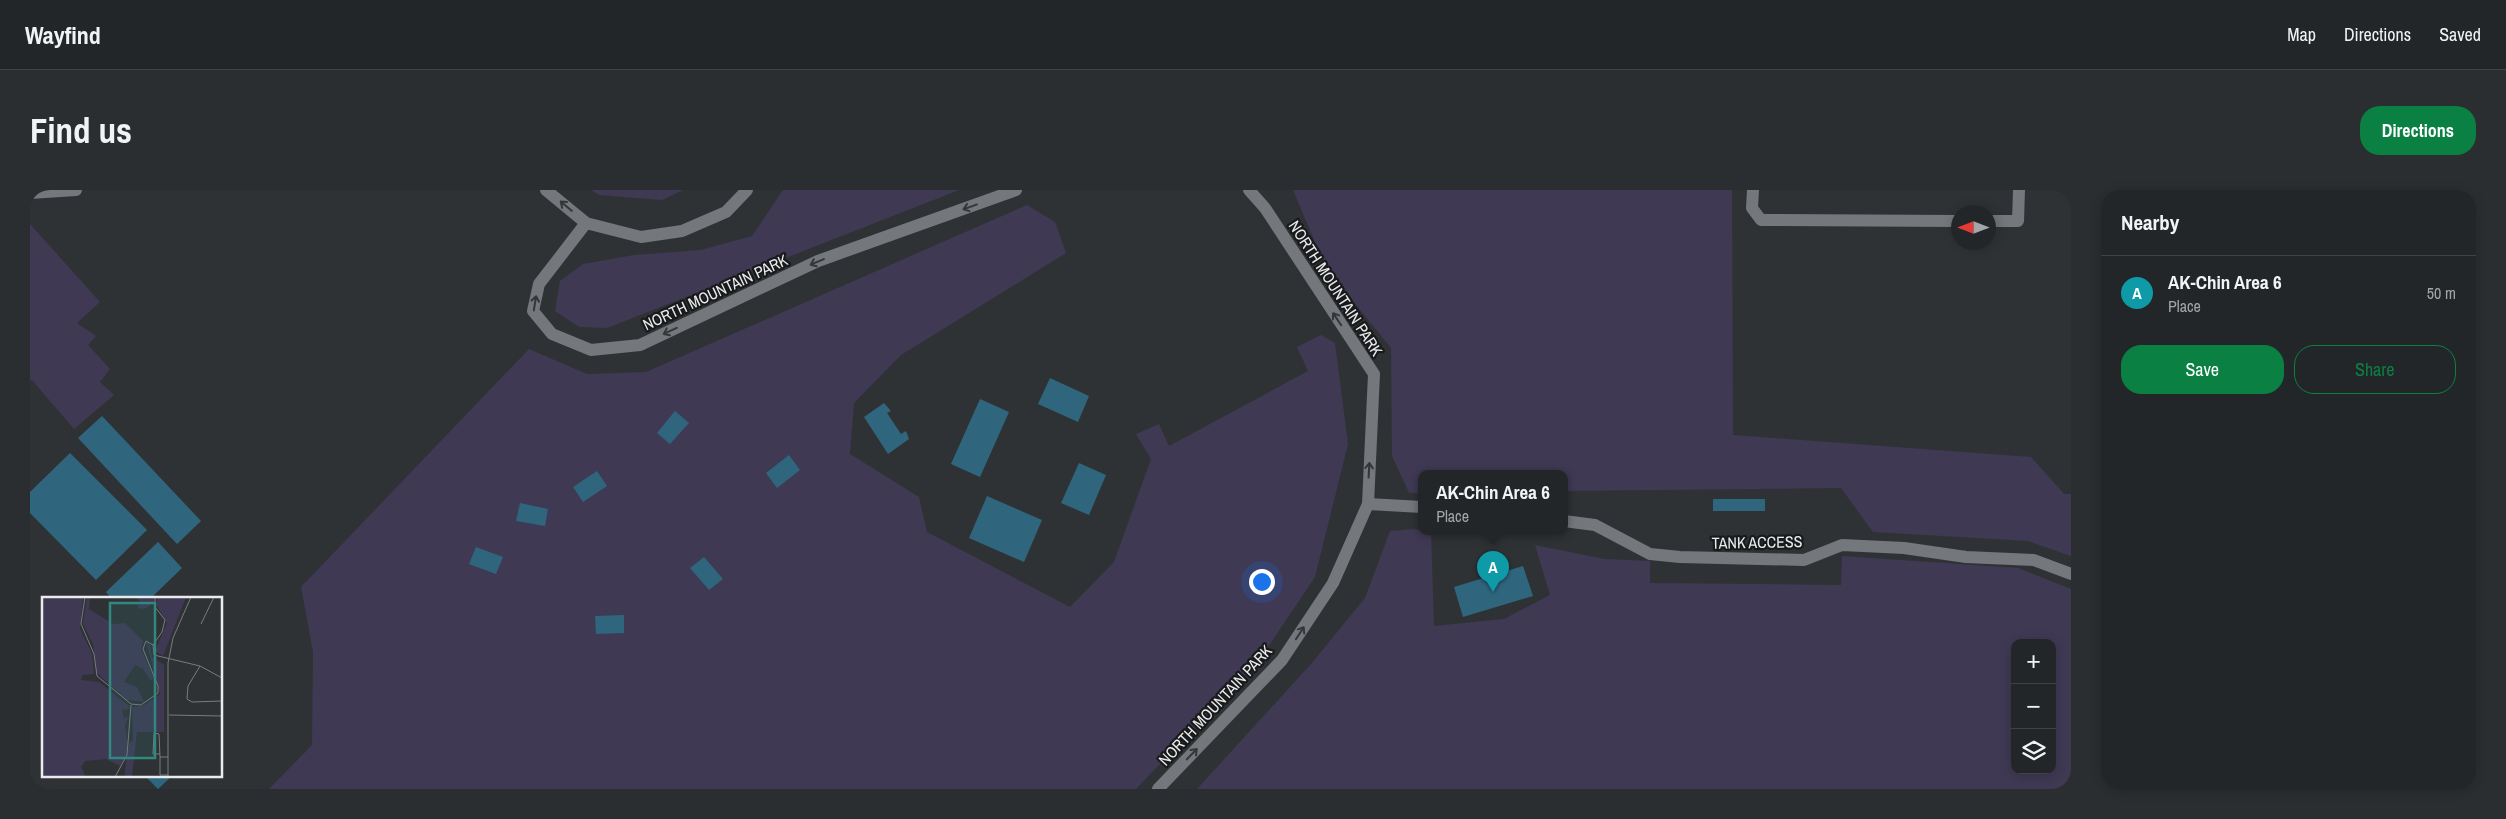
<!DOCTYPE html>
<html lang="en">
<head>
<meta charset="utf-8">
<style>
	body { margin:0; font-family:"Archivo Narrow",sans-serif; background:#2b2e30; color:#f1f3f6 }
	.controls { position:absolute; right:15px; bottom:15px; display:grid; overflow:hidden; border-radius:10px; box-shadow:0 2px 12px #0003 }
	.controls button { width:45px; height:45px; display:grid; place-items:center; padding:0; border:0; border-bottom:1px solid #404345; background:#232628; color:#f1f3f6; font:25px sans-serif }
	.compass { position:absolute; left:1921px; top:15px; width:45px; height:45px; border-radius:50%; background:#232628; box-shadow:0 2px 12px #0003; rotate:270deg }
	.you { position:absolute; left:1231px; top:391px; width:18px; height:18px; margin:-12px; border:4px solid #fff; border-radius:50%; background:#1a73e8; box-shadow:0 0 0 8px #1a73e833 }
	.badge { display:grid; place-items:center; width:32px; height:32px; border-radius:50%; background:#0b8043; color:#fff; font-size:16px; font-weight:700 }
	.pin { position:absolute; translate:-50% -41px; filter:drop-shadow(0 1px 2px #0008) }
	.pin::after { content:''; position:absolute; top:26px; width:18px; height:15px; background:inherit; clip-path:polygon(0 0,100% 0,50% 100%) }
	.popup { position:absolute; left:1388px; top:280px; width:150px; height:65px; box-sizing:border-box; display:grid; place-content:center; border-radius:10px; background:#232628; filter:drop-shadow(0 1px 4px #0005); font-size:16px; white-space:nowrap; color:#a3a5a8 }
	.popup b { font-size:19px; color:#f1f3f6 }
	.popup::after { content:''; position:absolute; left:50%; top:100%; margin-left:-10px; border:10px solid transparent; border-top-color:#232628 }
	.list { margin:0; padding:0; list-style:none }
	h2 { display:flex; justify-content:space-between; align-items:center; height:65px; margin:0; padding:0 20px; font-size:21px }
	h2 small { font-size:16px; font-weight:400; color:#a3a5a8 }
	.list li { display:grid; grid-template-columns:32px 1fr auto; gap:15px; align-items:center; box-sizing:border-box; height:75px; padding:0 20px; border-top:1px solid #404345 }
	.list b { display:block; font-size:19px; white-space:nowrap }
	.list p { margin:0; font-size:16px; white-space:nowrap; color:#a3a5a8 }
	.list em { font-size:16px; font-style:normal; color:#a3a5a8 }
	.actions { display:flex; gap:10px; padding:15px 20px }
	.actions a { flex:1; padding:11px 0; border:1px solid #0b8043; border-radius:20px; text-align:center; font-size:18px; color:#0b8043 }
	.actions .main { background:#0b8043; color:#fff }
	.icon { flex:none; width:28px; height:28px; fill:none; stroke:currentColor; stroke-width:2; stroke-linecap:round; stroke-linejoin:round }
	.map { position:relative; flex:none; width:2041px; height:599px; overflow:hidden; border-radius:20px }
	header { display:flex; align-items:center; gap:30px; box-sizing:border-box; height:70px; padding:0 25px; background:#232628; border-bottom:1px solid #404345 }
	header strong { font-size:24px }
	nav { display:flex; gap:28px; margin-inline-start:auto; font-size:18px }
	.intro { display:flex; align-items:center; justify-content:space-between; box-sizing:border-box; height:120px; padding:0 30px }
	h1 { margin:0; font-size:35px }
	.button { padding:12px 22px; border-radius:20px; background:#0b8043; color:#fff; font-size:18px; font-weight:700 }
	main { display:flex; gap:30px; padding:0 30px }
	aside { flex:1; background:#232628; border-radius:20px; box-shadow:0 2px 12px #0003 }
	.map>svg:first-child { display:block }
	.green { fill:#3f3954; fill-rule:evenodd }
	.building { fill:#2f667e }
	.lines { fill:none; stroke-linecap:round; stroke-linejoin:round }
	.lane { stroke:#74777b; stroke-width:12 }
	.oneway { stroke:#343638 }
	.labels { text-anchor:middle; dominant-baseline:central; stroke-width:4.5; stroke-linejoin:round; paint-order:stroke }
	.street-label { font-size:16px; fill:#e9ebed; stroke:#181a1b }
	.inset-road { fill:none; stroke:#797c7f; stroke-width:1 }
	.view { fill:#308881; fill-opacity:0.15; stroke:#308881; stroke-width:2.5 }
	.inset-edge { fill:none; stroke:#e9ebed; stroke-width:2.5 }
</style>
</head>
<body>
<header>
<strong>Wayfind</strong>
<nav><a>Map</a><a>Directions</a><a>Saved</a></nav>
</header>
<div class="intro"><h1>Find us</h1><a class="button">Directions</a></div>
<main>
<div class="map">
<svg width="2041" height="599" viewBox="0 0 2041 599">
	<rect width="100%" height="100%" fill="#2f3235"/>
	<!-- green -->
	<g class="green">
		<polygon points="561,0 653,0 632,10 569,5"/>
		<polygon points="753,0 929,0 577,138 549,137 525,121 530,91 553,74 604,65 671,60 722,46"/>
		<polygon points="1263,0 1702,0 1703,245 2001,267 2034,304 2041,304 2041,366 1998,351 1843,342 1811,298 1534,301 1534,283 1392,283 1392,303 1379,303 1362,266 1361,158 1296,78"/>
		<polygon points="997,15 1025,32 1036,63 871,165 824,213 820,264 889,307 897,342 1040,417 1084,372 1121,269 1106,244 1129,234 1139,256 1278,181 1267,157 1291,145 1305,153 1318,254 1285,387 1228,472 1106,599 239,599 282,555 283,462 271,397 499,159 557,184 616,182"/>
		<polygon points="0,34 70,112 47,133 66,146 58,155 80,179 70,192 84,205 44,239 2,190 0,191"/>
		<path d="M1384,339l17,4 3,93 70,-7 46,-24 -15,-50 69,14 46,2v22l191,2 1,-29 176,12 53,21v200h-874l114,-125 54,-66 25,-67zM1985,453h37v127h-37z"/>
	</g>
	<!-- building -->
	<g class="building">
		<polygon points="1020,188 1059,206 1048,232 1008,214"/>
		<polygon points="950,209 979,222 950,287 921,274"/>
		<polygon points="854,213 861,221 857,223 871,244 876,241 879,249 858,264 834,227"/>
		<polygon points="645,221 659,233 640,254 627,243"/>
		<polygon points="72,226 171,331 147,354 48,248"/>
		<polygon points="40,263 117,340 66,390 0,323 0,302"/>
		<polygon points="759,265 770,280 747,298 736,283"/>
		<polygon points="1049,273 1076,285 1059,325 1031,313"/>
		<polygon points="567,281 577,296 553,312 543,297"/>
		<polygon points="957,306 1012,330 994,372 939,348"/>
		<rect x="1683" y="309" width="52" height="12"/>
		<polygon points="490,313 518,319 515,336 486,331"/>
		<polygon points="128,352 152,378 121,408 81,408 76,402"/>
		<polygon points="446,357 473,367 466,384 439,374"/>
		<polygon points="674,367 693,389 679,400 660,378"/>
		<polygon points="1493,376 1503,406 1433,427 1424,397"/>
		<polygon points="594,425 594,443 566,444 565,426"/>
		<polygon points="121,585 143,585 128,599 117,588"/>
	</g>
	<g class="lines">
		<!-- lane -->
		<g class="lane">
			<polyline points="516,0 556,33 611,47 652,41 696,22 717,0"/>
			<polyline points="1723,0 1722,18 1731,30 1928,31"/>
			<polyline points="0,3 46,0"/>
			<polyline points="1958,31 1988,31 1989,0"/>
			<polyline points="556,33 509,94 503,121 522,144 561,160 610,155 788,71 986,0"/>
			<polyline points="1338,314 1392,317"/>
			<polyline points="1534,331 1565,335 1620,364 1650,367 1774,370 1812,355 1874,358 1936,367 2004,370 2041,384"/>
			<polyline points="1128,599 1252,470 1303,393 1338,314 1344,184 1235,18 1219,0"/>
		</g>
	</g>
	<!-- one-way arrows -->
	<defs><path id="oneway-shaft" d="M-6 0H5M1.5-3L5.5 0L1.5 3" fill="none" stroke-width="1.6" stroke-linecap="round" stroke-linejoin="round" transform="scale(1.25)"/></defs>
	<g class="oneway">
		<use href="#oneway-shaft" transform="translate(536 16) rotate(-140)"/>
		<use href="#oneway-shaft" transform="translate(940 17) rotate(160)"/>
		<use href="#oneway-shaft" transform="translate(787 72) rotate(157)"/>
		<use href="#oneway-shaft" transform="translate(505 113) rotate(-81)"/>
		<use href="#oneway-shaft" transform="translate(1307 129) rotate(-124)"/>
		<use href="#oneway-shaft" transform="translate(640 141) rotate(155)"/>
		<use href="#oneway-shaft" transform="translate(1339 280) rotate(-87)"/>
		<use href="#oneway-shaft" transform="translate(1270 443) rotate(-57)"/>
		<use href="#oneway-shaft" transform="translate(1162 564) rotate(-46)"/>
	</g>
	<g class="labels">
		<!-- street labels -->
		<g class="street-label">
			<text transform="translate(1306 98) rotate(57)">NORTH MOUNTAIN PARK</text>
			<text transform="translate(685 102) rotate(-25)">NORTH MOUNTAIN PARK</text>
			<text transform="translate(1727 352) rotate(-1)">TANK ACCESS</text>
			<text transform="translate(1185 515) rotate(-47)">NORTH MOUNTAIN PARK</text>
		</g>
	</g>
	<!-- overview -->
	<g transform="translate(12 407)">
		<rect width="180" height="180" fill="#2f3235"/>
		<path d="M0,0h41l-3,32 12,25 2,20 -11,1 -2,5 18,2 30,24v3l-7,1 2,8 4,-1 -3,9 2,14v14l-7,12 -14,-7 -21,2 -4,6 5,10h-44zM45,0h3l-1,12 24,15 12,-1 18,18 -2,8 13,29 -3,3 -8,-12 -8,-4 -11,17 13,5 7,15 -18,-2 -29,-27 -4,-29 -10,-20zM94,0h19l-1,4 -7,7 -7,1 -3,-3 4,-3zM115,0h29l-23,59 -8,-5 12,-28 -10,-17zM104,45l4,3 2,12 12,8v67h-27l-5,45h-8l5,-34 4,-3 -1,-33 11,-1 17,-12z" fill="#3f3954"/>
		<path class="inset-road" d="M43,0l-4,27 13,30 3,22 34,28 10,1 17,-12v-7l-15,-37 3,-8 7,4M113,0v10l10,13 -3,12 -9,13 1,10 46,11 22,12M159,27l13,-27M158,69l-12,20 -1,13 5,3 30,-1M127,118l53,1M118,157h-7l1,-21 5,1 1,23h8M118,160v18h8M73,180l12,-22 4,-50M126,180v-114l5,-25 18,-41"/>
		<path class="view" d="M68,6h45v155h-45z"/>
		<rect width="180" height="180" class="inset-edge"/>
	</g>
</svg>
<div class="controls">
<button>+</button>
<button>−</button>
<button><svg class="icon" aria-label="layers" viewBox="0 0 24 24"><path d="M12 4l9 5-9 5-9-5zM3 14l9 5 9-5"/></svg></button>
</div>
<svg class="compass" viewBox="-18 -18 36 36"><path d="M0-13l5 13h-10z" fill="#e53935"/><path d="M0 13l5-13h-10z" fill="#a3a5a8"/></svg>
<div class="you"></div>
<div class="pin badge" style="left:1463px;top:402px;background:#0f9aa8">A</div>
<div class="popup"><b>AK-Chin Area 6</b>Place</div>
</div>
<aside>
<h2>Nearby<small></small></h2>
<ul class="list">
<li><span class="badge" style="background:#0f9aa8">A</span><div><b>AK-Chin Area 6</b><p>Place</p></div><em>50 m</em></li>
</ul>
<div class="actions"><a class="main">Save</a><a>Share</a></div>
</aside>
</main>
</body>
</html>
